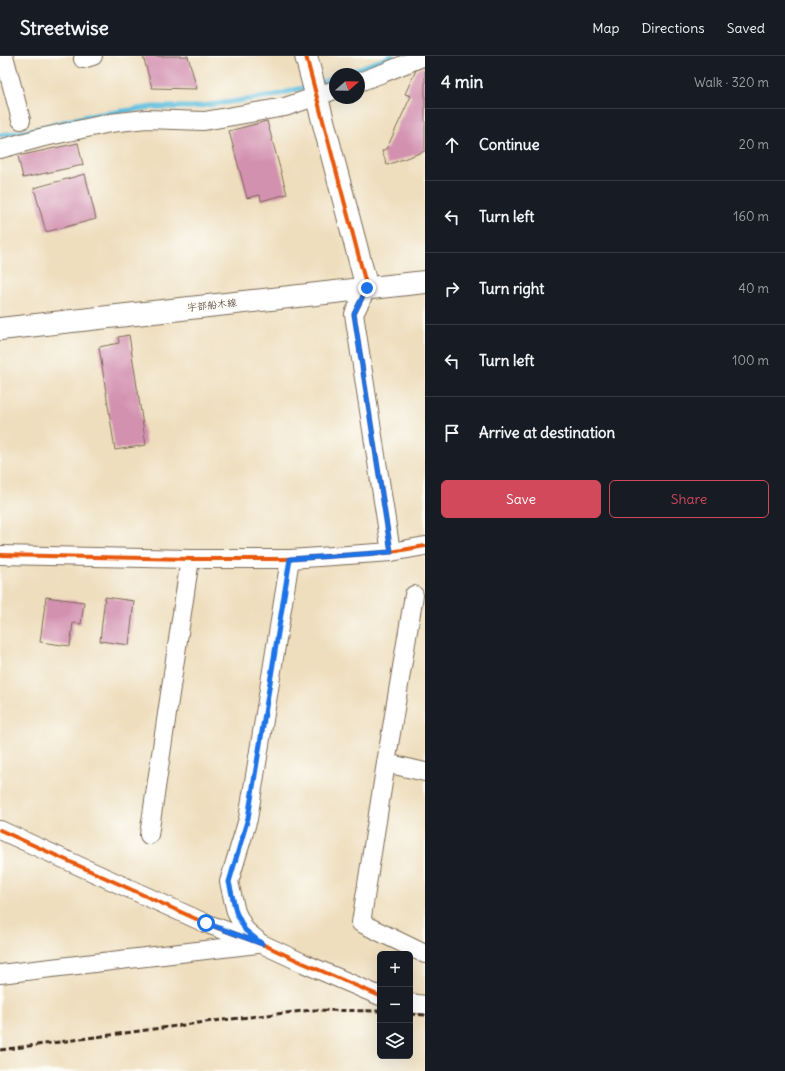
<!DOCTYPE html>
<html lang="en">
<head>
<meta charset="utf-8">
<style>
	body { margin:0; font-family:Delius,"Klee One",sans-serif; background:#20242c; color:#f1f3f6 }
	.controls { position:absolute; right:12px; bottom:12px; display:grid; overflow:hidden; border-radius:6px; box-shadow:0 4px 16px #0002 }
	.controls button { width:36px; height:36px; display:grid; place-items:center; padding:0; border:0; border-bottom:1px solid #363941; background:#171b24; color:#f1f3f6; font:20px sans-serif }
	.compass { position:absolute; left:329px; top:12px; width:36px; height:36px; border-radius:50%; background:#171b24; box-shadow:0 4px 16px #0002; rotate:70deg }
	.stop { position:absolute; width:12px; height:12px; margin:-9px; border:3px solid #1a73e8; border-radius:50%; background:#fff }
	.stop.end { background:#1a73e8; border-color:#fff; box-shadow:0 1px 4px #0008 }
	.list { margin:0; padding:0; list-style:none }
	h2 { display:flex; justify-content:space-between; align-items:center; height:52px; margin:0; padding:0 16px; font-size:17px }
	h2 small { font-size:13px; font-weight:400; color:#9ea1a6 }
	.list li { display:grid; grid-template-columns:26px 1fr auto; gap:12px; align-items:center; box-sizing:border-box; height:72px; padding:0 16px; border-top:1px solid #363941 }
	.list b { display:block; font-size:15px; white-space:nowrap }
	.list em { font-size:13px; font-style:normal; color:#9ea1a6 }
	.actions { display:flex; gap:8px; padding:12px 16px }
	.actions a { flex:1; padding:9px 0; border:1px solid #d1495b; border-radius:6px; text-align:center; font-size:14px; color:#d1495b }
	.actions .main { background:#d1495b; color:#fff }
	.icon { flex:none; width:22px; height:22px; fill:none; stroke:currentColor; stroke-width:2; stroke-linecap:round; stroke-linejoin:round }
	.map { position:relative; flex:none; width:425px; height:1015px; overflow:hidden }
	header { display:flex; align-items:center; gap:24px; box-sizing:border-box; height:56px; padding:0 20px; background:#171b24; border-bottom:1px solid #363941 }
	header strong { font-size:19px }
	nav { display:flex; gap:22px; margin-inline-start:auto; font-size:14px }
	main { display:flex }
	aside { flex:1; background:#171b24 }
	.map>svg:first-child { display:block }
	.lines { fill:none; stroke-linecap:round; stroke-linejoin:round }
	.stream { stroke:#5fbede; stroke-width:5 }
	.building { fill:#d391b0 }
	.street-casing { stroke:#7a6956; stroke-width:20 }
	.secondary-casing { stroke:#7a6956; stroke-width:24 }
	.primary-casing { stroke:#7a6956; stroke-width:24 }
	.street { stroke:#fff; stroke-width:18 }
	.secondary { stroke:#fff; stroke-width:22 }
	.primary { stroke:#fff; stroke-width:22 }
	.rail { stroke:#3b2a1e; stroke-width:3; stroke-dasharray:6 3; stroke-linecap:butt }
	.cycleway-casing { stroke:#fdfcf7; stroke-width:6 }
	.cycleway { stroke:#e8590c; stroke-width:4 }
	.route { stroke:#1a73e8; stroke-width:5 }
	.labels { text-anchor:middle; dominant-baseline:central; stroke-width:3.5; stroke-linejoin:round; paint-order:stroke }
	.street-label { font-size:10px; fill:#3b2a1e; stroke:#fdfcf7 }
</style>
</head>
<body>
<header>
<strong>Streetwise</strong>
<nav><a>Map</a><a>Directions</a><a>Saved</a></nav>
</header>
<main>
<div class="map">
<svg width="425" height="1015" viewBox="0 0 425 1015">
	<rect width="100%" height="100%" fill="#fdfcf7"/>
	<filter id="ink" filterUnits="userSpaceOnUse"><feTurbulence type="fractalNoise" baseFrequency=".025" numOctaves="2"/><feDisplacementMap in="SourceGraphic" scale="8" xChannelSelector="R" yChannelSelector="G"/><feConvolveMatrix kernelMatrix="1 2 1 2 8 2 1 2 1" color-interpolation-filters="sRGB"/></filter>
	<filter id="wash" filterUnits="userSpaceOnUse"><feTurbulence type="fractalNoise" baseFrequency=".012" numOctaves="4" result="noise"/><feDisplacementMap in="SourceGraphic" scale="16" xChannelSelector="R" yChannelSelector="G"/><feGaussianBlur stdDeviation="0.9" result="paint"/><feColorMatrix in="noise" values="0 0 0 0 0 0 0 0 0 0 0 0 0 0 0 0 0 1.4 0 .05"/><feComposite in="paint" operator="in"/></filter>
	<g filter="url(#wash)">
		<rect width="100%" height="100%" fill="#eedebd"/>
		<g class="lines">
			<!-- stream -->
			<g class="stream">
				<polyline points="344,18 392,0"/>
				<polyline points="319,27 335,21"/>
				<polyline points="0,79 27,75 87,60 152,51 194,51 272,40 309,30"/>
			</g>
		</g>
		<g id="blocks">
			<!-- building -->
			<g class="building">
				<polygon points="143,0 188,0 197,33 152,32"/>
				<polygon points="425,10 425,95 387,109 382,95 387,92 411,40 405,38 416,14"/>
				<polygon points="267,65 287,138 261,145 260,139 247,142 229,75"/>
				<polygon points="78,87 83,109 23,122 18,100"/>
				<polygon points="85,118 96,163 46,176 34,132"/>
				<polygon points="129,279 146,389 115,394 99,291 119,287 118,281"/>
				<polygon points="46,541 84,546 81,568 73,567 70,590 40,586"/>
				<polygon points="105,541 134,545 129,589 100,585"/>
			</g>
		</g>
	</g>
	<g filter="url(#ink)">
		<use href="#blocks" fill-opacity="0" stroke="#7a6956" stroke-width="1"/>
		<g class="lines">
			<!-- street casing -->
			<g class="street-casing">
				<g id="street">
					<polyline points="4,0 21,64"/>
					<polyline points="83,3 93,0"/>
					<polyline points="359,26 383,17 425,0"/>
					<polyline points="0,93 40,82 110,67 146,63 204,65 285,51 335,34"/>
					<polyline points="367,232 354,258 391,496"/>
					<polyline points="0,499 190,503 290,503 391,496 425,490"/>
					<polyline points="414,539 386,707 361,867 425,898"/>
					<polyline points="386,707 425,716"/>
					<polyline points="0,774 205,867 262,888 303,907 380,940"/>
					<polyline points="149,779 190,503"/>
					<polyline points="257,884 245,874 236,856 229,826 248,763 290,503"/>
					<polyline points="0,918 257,888"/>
					<polyline points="410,947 425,949"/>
				</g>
			</g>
			<!-- secondary casing -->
			<g class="secondary-casing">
				<polyline id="secondary" points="306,0 367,232"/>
			</g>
			<!-- primary casing -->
			<g class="primary-casing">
				<polyline id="primary" points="0,273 425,226"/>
			</g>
			<!-- street -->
			<use href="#street" class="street"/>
			<!-- secondary -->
			<use href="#secondary" class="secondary"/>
			<!-- primary -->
			<use href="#primary" class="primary"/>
			<!-- rail -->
			<g class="rail">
				<polyline points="410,958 425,959"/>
				<polyline points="0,994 213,965 312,954 380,955"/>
			</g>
			<!-- cycleway casing -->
			<g class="cycleway-casing">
				<g id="cycleway">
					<polyline points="306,0 367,232 354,258 391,496"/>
					<polyline points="0,499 190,503 290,503 391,496 425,490"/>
					<polyline points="0,774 205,867 262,888 303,907 380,940"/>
				</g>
			</g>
			<!-- cycleway -->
			<use href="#cycleway" class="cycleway"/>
		</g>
	</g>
	<g class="lines" filter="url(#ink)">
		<!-- route -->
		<polyline class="route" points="206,867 262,888 245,874 236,856 229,826 248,762 290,503 391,496 354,258 367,232"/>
	</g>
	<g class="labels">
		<!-- street labels -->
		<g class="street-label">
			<text transform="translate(212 249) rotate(-6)">宇部船木線</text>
		</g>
	</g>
</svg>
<div class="controls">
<button>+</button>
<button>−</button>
<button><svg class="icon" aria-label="layers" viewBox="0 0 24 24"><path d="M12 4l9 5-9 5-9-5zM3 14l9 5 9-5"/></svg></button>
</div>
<svg class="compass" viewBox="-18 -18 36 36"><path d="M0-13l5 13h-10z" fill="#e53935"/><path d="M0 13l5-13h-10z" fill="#9ea1a6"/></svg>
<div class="stop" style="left:206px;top:867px"></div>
<div class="stop end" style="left:367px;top:232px"></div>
</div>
<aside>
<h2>4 min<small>Walk · 320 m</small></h2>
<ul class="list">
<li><svg class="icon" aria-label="ahead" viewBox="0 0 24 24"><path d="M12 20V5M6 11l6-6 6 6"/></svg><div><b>Continue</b></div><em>20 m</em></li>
<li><svg class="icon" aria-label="left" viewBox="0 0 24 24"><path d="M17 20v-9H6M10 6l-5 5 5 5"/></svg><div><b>Turn left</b></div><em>160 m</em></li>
<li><svg class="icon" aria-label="right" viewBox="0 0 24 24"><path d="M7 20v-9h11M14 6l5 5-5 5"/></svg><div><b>Turn right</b></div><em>40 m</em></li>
<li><svg class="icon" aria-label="left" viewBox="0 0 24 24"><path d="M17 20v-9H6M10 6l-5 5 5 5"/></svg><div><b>Turn left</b></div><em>100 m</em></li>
<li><svg class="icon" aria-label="arrive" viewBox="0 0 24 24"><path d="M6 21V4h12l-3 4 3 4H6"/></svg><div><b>Arrive at destination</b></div></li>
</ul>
<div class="actions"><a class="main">Save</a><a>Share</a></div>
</aside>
</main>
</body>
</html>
